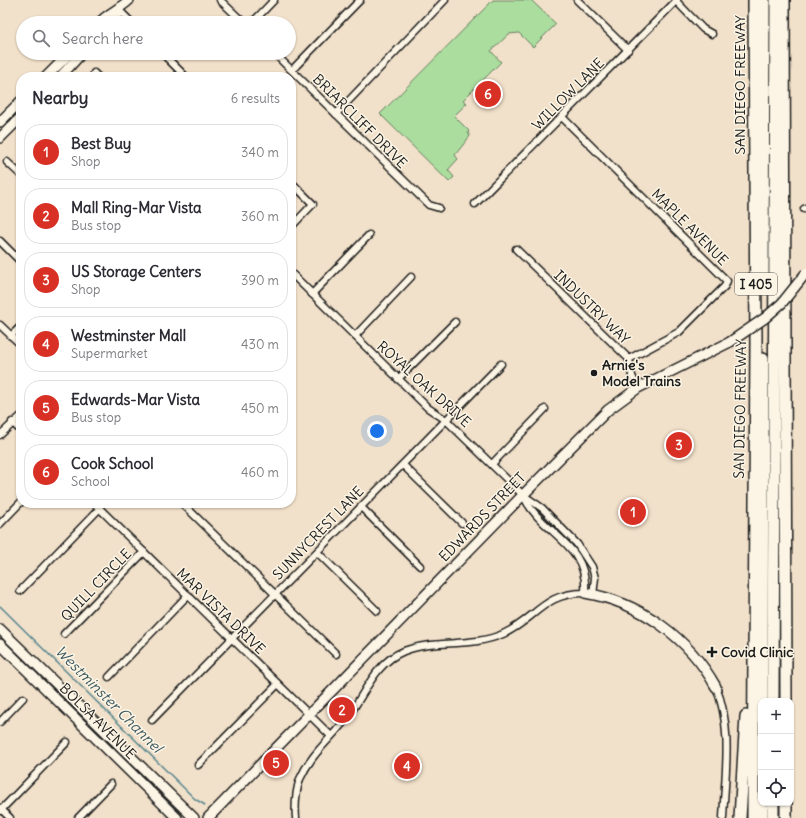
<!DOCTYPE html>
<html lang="en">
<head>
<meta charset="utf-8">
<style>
	body { margin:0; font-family:Delius,sans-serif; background:#f7f7f7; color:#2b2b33 }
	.controls { position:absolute; right:12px; bottom:12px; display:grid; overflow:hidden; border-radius:8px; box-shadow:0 1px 3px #0004 }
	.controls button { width:36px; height:36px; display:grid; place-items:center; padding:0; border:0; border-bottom:1px solid #e1e1e2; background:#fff; color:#2b2b33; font:20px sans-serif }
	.you { position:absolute; left:377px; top:431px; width:14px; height:14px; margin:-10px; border:3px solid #fff; border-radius:50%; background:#1a73e8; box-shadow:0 0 0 6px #1a73e833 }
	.badge { display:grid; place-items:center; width:26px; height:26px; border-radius:50%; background:#d93025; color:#fff; font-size:13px; font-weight:700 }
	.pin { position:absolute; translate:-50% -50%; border:2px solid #fff; box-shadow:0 1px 4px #0006 }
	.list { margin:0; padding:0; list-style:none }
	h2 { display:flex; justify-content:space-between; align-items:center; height:52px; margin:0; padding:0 16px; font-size:17px }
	h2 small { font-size:13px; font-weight:400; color:#7c7c81 }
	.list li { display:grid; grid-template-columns:26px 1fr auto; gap:12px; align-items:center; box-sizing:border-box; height:56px; margin:0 8px 8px; padding:0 8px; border:1px solid #e1e1e2; border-radius:16px }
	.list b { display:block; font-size:15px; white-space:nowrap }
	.list p { margin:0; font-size:13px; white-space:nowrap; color:#7c7c81 }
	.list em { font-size:13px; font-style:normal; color:#7c7c81 }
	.icon { flex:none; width:22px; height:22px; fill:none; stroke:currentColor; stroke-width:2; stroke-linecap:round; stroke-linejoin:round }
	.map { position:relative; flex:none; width:806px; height:818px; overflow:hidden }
	.search { position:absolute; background:#fff; box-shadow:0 1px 3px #0004; left:16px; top:16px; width:280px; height:44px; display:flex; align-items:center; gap:10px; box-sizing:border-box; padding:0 14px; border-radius:22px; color:#7c7c81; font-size:15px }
	.panel { position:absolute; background:#fff; box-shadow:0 1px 3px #0004; left:16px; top:72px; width:280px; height:436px; border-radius:16px }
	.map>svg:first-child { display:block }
	.green { fill:#aadd9e; stroke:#637c5d }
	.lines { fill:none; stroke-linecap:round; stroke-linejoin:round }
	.stream { stroke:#56858f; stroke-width:1.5 }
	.street-casing { stroke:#1c1c1c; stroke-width:9 }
	.secondary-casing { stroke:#1c1c1c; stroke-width:12 }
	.highway-casing { stroke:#1c1c1c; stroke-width:14 }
	.street { stroke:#fcf5e5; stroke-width:6 }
	.secondary { stroke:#fcf5e5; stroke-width:9 }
	.highway { stroke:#fcf5e5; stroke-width:11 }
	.secondary-bridge-casing { stroke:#1c1c1c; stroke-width:12; stroke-linecap:butt }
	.secondary-bridge { stroke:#fcf5e5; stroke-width:9 }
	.poi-dot { fill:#1c1c1c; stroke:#fcf5e5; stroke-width:1.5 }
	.labels { text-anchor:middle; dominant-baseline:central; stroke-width:3; stroke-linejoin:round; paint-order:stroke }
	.shield { fill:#fcf5e5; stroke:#5f5d58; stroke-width:1 }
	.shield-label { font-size:13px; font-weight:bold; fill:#1c1c1c }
	.street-label { font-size:14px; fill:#1c1c1c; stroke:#fcf5e5 }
	.poi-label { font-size:14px; font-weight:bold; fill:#1c1c1c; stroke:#fcf5e5; text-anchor:start }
	.water-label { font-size:15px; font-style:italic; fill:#3e595f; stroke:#fcf5e5 }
</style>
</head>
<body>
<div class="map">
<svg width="806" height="818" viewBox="0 0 806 818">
	<rect width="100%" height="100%" fill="#f2e1ca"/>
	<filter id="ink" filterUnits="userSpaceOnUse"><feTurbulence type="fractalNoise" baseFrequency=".025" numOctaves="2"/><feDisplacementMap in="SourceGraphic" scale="8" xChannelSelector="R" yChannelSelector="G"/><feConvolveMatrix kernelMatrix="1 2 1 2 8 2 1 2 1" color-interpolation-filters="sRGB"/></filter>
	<g filter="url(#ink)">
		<!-- green -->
		<polygon class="green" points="493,0 531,0 556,24 533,47 519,33 509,34 491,51 501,62 463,100 467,103 454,116 469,131 468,133 470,136 455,155 458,159 448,170 454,177 449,182 380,114"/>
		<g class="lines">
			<!-- stream -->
			<polyline class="stream" points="0,606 195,799 205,805"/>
			<!-- street casing -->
			<g class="street-casing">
				<g id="street">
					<polyline points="220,0 244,23"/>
					<polyline points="577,0 628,50"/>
					<polyline points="676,1 703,29 712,34"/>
					<polyline points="119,10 132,23"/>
					<polyline points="252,23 274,0"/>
					<polyline points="162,53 186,77"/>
					<polyline points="274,53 429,205 439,208"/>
					<polyline points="292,70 360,0"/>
					<polyline points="94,73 98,77"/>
					<polyline points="336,114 445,0"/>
					<polyline points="562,117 727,281 725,286 679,332 629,359"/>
					<polyline points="7,162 21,175"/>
					<polyline points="291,182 313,204 291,227"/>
					<polyline points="475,204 677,0"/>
					<polyline points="804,209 806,208"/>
					<polyline points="0,241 21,262"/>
					<polyline points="516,249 629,359 632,376 638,388"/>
					<polyline points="291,273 428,408 446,420 523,495 542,508 577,544 592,567 595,578 593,595"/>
					<polyline points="312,294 369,235"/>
					<polyline points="0,325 21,345"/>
					<polyline points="11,336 21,326"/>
					<polyline points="355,336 411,277"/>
					<polyline points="398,379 455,322"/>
					<polyline points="12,422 21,431"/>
					<polyline points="0,435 21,416"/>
					<polyline points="492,464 545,409"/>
					<polyline points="403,465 462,523"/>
					<polyline points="94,503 331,736"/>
					<polyline points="182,503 336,654"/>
					<polyline points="361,507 420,566"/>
					<polyline points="0,524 21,502"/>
					<polyline points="317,552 377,611"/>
					<polyline points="20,591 100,508"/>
					<polyline points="64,634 144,552"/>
					<polyline points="109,677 188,595"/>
					<path d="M716,687c17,42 9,87 7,131"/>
					<polyline points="152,720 501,364"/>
					<polyline points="0,722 23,698"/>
					<polyline points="198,765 278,684"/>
					<polyline points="0,808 10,818"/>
					<polyline points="0,811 67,742"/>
					<polyline points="78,818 111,784"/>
					<path d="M296,818c-1,-12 0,-27 4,-39 11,-25 30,-39 46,-60 19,-24 28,-56 58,-68 31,-12 67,-3 99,-17 32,-14 41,-42 82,-41 4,-51 -44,-58 -62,-98"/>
				</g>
			</g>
			<!-- secondary casing -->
			<g class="secondary-casing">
				<g id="secondary">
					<path d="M99,23c9,-10 21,-14 30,-23"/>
					<polyline points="113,23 119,10"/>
					<polyline points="46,77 70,53"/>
					<polyline points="60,77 82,53"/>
					<polyline points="0,122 21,101"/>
					<polyline points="0,138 21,117"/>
					<path d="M585,593c55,9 104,45 131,94"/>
					<polyline points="0,629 194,818"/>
					<polyline points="0,644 177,818"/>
					<polyline points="208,818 523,495 608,410 638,388 730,342"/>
				</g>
			</g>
			<!-- highway casing -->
			<g class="highway-casing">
				<g id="highway">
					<polyline points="784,0 786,701"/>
					<polyline points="763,279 764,0"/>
					<polyline points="762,701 763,359"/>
					<polyline points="773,701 776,0"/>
					<polyline points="762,803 762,818"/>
					<polyline points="740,818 746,716"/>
					<polyline points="753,818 756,343 754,0"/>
					<polyline points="773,818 773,803"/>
					<polyline points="786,818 786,803"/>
				</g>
			</g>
			<!-- street -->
			<use href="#street" class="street"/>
			<!-- secondary -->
			<use href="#secondary" class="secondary"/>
			<!-- highway -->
			<use href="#highway" class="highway"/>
			<!-- secondary-bridge casing -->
			<g class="secondary-bridge-casing">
				<polyline id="secondary-bridge" points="730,342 765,318 782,303 806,273"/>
			</g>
			<!-- secondary-bridge -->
			<use href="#secondary-bridge" class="secondary-bridge"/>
		</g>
	</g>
	<!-- markers -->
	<g class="poi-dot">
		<circle cx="594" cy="373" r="4"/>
		<path d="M710 646h4v4h4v4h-4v4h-4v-4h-4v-4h4z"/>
	</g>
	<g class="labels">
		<!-- shield labels -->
		<rect class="shield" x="735" y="273" width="42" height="22" rx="3"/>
		<g class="shield-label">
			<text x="756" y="284">I 405</text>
		</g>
		<!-- street labels -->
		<g class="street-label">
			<text transform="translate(740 85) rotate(-90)">SAN DIEGO FREEWAY</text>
			<text transform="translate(568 94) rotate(-45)">WILLOW LANE</text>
			<text transform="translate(360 121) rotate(45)">BRIARCLIFF DRIVE</text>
			<text transform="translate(690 227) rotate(45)">MAPLE AVENUE</text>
			<text transform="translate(592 307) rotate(44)">INDUSTRY WAY</text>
			<text transform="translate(424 384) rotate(42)">ROYAL OAK DRIVE</text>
			<text transform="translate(740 409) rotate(-89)">SAN DIEGO FREEWAY</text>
			<text transform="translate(482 517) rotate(-46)">EDWARDS STREET</text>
			<text transform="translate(318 533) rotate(-46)">SUNNYCREST LANE</text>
			<text transform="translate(96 585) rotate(-46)">QUILL CIRCLE</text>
			<text transform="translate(221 611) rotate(44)">MAR VISTA DRIVE</text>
			<text transform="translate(98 721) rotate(45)">BOLSA AVENUE</text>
		</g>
		<!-- poi labels -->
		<g class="poi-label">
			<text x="602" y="365">Arnie's<tspan x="602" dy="16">Model Trains</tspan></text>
			<text x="721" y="652">Covid Clinic</text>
		</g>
		<!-- water labels -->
		<g class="water-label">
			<text transform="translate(109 699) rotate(45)">Westminster Channel</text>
		</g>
	</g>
</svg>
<div class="controls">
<button>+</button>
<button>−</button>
<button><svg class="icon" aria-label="locate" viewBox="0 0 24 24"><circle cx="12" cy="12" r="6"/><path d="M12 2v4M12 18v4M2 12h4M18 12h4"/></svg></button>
</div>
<div class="you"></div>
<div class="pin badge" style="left:633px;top:512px">1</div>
<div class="pin badge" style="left:342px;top:710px">2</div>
<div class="pin badge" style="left:679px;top:445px">3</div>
<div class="pin badge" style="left:407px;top:766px">4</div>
<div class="pin badge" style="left:276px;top:763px">5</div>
<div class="pin badge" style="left:488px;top:94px">6</div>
<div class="search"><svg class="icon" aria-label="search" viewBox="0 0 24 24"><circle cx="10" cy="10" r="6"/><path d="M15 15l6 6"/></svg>Search here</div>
<section class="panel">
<h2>Nearby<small>6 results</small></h2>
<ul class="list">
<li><span class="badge">1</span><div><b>Best Buy</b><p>Shop</p></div><em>340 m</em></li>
<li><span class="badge">2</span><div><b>Mall Ring-Mar Vista</b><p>Bus stop</p></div><em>360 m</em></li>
<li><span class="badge">3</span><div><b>US Storage Centers</b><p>Shop</p></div><em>390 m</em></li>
<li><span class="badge">4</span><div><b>Westminster Mall</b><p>Supermarket</p></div><em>430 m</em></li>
<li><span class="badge">5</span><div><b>Edwards-Mar Vista</b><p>Bus stop</p></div><em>450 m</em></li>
<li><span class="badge">6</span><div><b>Cook School</b><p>School</p></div><em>460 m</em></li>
</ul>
</section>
</div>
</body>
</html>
